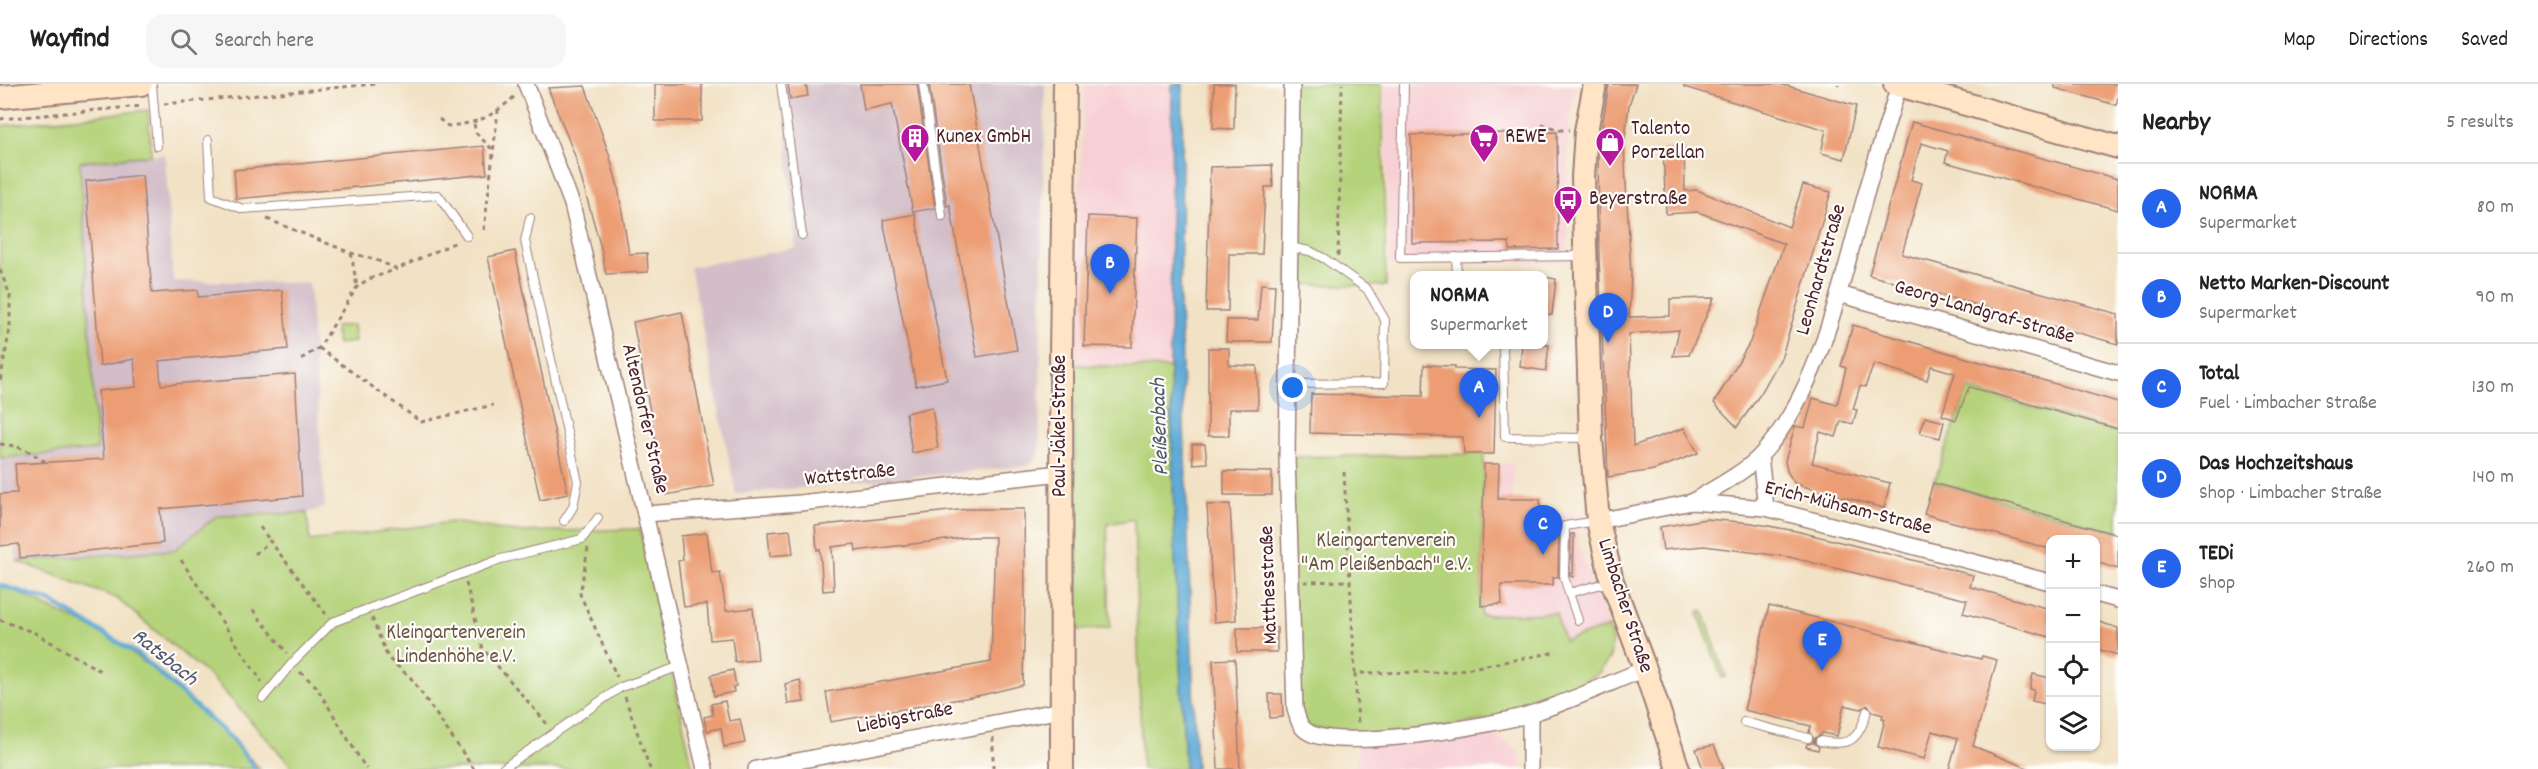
<!DOCTYPE html>
<html lang="en">
<head>
<meta charset="utf-8">
<style>
	body { margin:0; font-family:Dekko,sans-serif; background:#f6f6f6; color:#222 }
	.controls { position:absolute; right:18px; bottom:18px; display:grid; overflow:hidden; border-radius:12px; box-shadow:0 2px 4px #0004 }
	.controls button { width:54px; height:54px; display:grid; place-items:center; padding:0; border:0; border-bottom:2px solid #e0e0e0; background:#fff; color:#222; font:30px sans-serif }
	.you { position:absolute; left:1293px; top:304px; width:21px; height:21px; margin:-15px; border:4px solid #fff; border-radius:50%; background:#1a73e8; box-shadow:0 0 0 9px #1a73e833 }
	.badge { display:grid; place-items:center; width:39px; height:39px; border-radius:50%; background:#2563eb; color:#fff; font-size:20px; font-weight:700 }
	.pin { position:absolute; translate:-50% -50px; filter:drop-shadow(0 2px 3px #0008) }
	.pin::after { content:''; position:absolute; top:32px; width:21px; height:18px; background:inherit; clip-path:polygon(0 0,100% 0,50% 100%) }
	.popup { position:absolute; left:1410px; top:187px; width:138px; height:78px; box-sizing:border-box; display:grid; place-content:center; border-radius:12px; background:#fff; filter:drop-shadow(0 2px 4px #0005); font-size:20px; white-space:nowrap; color:#767676 }
	.popup b { font-size:22px; color:#222 }
	.popup::after { content:''; position:absolute; left:50%; top:100%; margin-left:-12px; border:12px solid transparent; border-top-color:#fff }
	.list { margin:0; padding:0; list-style:none }
	h2 { display:flex; justify-content:space-between; align-items:center; height:78px; margin:0; padding:0 24px; font-size:26px }
	h2 small { font-size:20px; font-weight:400; color:#767676 }
	.list li { display:grid; grid-template-columns:39px 1fr auto; gap:18px; align-items:center; box-sizing:border-box; height:90px; padding:0 24px; border-top:2px solid #e0e0e0 }
	.list b { display:block; font-size:22px; white-space:nowrap }
	.list p { margin:0; font-size:20px; white-space:nowrap; color:#767676 }
	.list em { font-size:20px; font-style:normal; color:#767676 }
	.icon { flex:none; width:33px; height:33px; fill:none; stroke:currentColor; stroke-width:2; stroke-linecap:round; stroke-linejoin:round }
	.map { position:relative; flex:none; width:2118px; height:685px; overflow:hidden }
	header { display:flex; align-items:center; gap:36px; box-sizing:border-box; height:84px; padding:0 30px; background:#fff; border-bottom:2px solid #e0e0e0 }
	header strong { font-size:28px }
	nav { display:flex; gap:33px; margin-inline-start:auto; font-size:21px }
	.search { width:420px; height:54px; background:#f6f6f6; display:flex; align-items:center; gap:15px; box-sizing:border-box; padding:0 21px; border-radius:18px; color:#767676; font-size:22px }
	main { display:flex }
	aside { flex:1; background:#fff }
	.map>svg:first-child { display:block }
	.built { fill:#f7cfd4 }
	.industrial { fill:#d2bdc8 }
	.green { fill:#b5d37a; stroke:#807952; stroke-width:1.5 }
	.water { fill:#5eabd7; stroke:#546581; stroke-width:1.5 }
	.lines { fill:none; stroke-linecap:round; stroke-linejoin:round }
	.stream { stroke:#5eabd7; stroke-width:4.5 }
	.building { fill:#ec9d73 }
	.lane-casing { stroke:#9e8078; stroke-width:10 }
	.street-casing { stroke:#9e8078; stroke-width:18 }
	.secondary-casing { stroke:#9e8078; stroke-width:26 }
	.path { stroke:#9e8078; stroke-width:3; stroke-dasharray:4.5 4.5; stroke-linecap:butt }
	.lane { stroke:#fff; stroke-width:8 }
	.street { stroke:#fff; stroke-width:15 }
	.secondary { stroke:#ffe4c6; stroke-width:22 }
	.labels { text-anchor:middle; dominant-baseline:central; stroke-width:4.5; stroke-linejoin:round; paint-order:stroke }
	.poi-label { font-size:21px; fill:#4a1f2b; stroke:#fdfcf7; text-anchor:start }
	.street-label { font-size:21px; fill:#4a1f2b; stroke:#fdfcf7 }
	.park-label { font-size:21px; fill:#6a5543; stroke:#fdfcf7 }
	.water-label { font-size:22px; font-style:italic; fill:#525770; stroke:#fdfcf7 }
</style>
</head>
<body>
<header>
<strong>Wayfind</strong>
<div class="search"><svg class="icon" aria-label="search" viewBox="0 0 24 24"><circle cx="10" cy="10" r="6"/><path d="M15 15l6 6"/></svg>Search here</div>
<nav><a>Map</a><a>Directions</a><a>Saved</a></nav>
</header>
<main>
<div class="map">
<svg width="2118" height="685" viewBox="0 0 2118 685">
	<rect width="100%" height="100%" fill="#fdfcf7"/>
	<filter id="ink" filterUnits="userSpaceOnUse"><feTurbulence type="fractalNoise" baseFrequency=".0167" numOctaves="2"/><feDisplacementMap in="SourceGraphic" scale="12" xChannelSelector="R" yChannelSelector="G"/><feConvolveMatrix kernelMatrix="1 2 1 2 8 2 1 2 1" color-interpolation-filters="sRGB"/></filter>
	<filter id="wash" filterUnits="userSpaceOnUse"><feTurbulence type="fractalNoise" baseFrequency=".008" numOctaves="4" result="noise"/><feDisplacementMap in="SourceGraphic" scale="24" xChannelSelector="R" yChannelSelector="G"/><feGaussianBlur stdDeviation="1.35" result="paint"/><feColorMatrix in="noise" values="0 0 0 0 0 0 0 0 0 0 0 0 0 0 0 0 0 1.4 0 .05"/><feComposite in="paint" operator="in"/></filter>
	<g filter="url(#wash)">
		<rect width="100%" height="100%" fill="#f2e2c5"/>
		<!-- built -->
		<g class="built">
			<polygon points="1084,0 1172,0 1170,284 1073,281"/>
			<polygon points="1384,0 1576,0 1568,50 1568,178 1390,181"/>
			<polygon points="1514,379 1512,439 1553,440 1552,430 1575,429 1579,463 1609,543 1564,557 1556,529 1481,532 1484,380"/>
			<polygon points="1476,643 1491,648 1513,663 1519,671 1523,685 1356,685 1359,655"/>
		</g>
		<!-- industrial -->
		<g class="industrial">
			<polygon points="782,0 1045,0 1039,372 1028,382 736,410 690,183 796,164"/>
			<polygon points="165,70 173,197 309,199 325,423 307,429 217,432 175,466 17,477 14,459 1,462 0,466 0,374 97,366 80,78"/>
		</g>
		<!-- green -->
		<g class="green">
			<polygon points="1292,0 1382,0 1386,202 1288,200"/>
			<polygon points="148,26 151,71 80,78 97,366 0,374 0,42"/>
			<polygon points="353,241 355,258 337,260 335,243"/>
			<polygon points="1073,281 1170,284 1175,471 1185,685 1142,685 1134,435 1107,440 1110,544 1078,546"/>
			<polygon points="1968,305 2118,348 2118,449 1934,398"/>
			<polygon points="1484,370 1481,531 1556,529 1564,557 1609,543 1612,557 1610,573 1599,589 1530,630 1359,655 1299,640 1287,373"/>
			<polygon points="307,429 310,457 452,438 516,448 640,445 693,685 294,685 213,595 116,514 17,477 174,466 217,432"/>
			<polygon points="0,502 19,509 112,554 170,598 222,645 260,685 0,685"/>
			<polygon points="1703,527 1726,593 1722,594 1698,529"/>
		</g>
		<!-- water -->
		<polygon class="water" points="1172,0 1183,0 1180,223 1196,685 1185,685 1175,471 1170,284"/>
		<g class="lines">
			<!-- stream -->
			<polyline class="stream" points="0,501 50,517 139,571 234,657 255,685"/>
		</g>
		<g id="blocks">
			<!-- building -->
			<g class="building">
				<rect x="655" y="0" width="47" height="37"/>
				<polygon points="788,0 806,0 808,12 790,15"/>
				<polygon points="860,0 917,0 935,124 913,128 892,20 864,26"/>
				<polygon points="929,0 969,0 1017,266 977,273 950,121 947,122"/>
				<polygon points="1214,0 1235,0 1234,45 1213,44"/>
				<polygon points="1609,0 1636,0 1629,21 1624,61 1631,191 1629,233 1670,232 1670,215 1714,214 1689,271 1673,272 1679,246 1629,250 1633,362 1684,344 1698,369 1654,386 1608,393 1599,174 1598,67"/>
				<polygon points="1684,0 1781,0 1856,22 1844,75 1821,69 1826,46 1684,3"/>
				<polygon points="2055,0 2118,0 2118,13 2116,21 2055,4"/>
				<polygon points="585,2 609,70 618,103 629,170 647,169 648,188 606,190 601,164 575,72 548,4"/>
				<polygon points="1912,38 2118,95 2118,126 1945,78 1948,67 1921,59 1911,96 1922,99 1902,170 2118,230 2118,260 1869,191"/>
				<polygon points="1557,48 1558,165 1510,166 1509,158 1412,159 1411,51"/>
				<polygon points="484,62 487,90 236,115 234,86"/>
				<polygon points="1663,65 1684,65 1685,107 1697,106 1789,143 1803,101 1831,108 1782,272 1761,309 1737,343 1714,319 1750,258 1784,160 1698,128 1666,130"/>
				<polygon points="1272,81 1273,103 1265,103 1262,170 1229,170 1228,227 1206,227 1210,83"/>
				<polygon points="142,91 152,209 198,206 198,213 282,206 288,265 159,277 161,301 295,290 302,412 160,425 163,459 20,474 19,460 0,462 0,410 17,409 15,380 104,375 98,307 136,303 134,275 100,282 86,97"/>
				<polygon points="915,130 947,296 916,302 883,136"/>
				<polygon points="1088,132 1137,134 1132,263 1084,262"/>
				<polygon points="515,167 568,410 540,416 488,173"/>
				<polygon points="1544,193 1556,195 1552,231 1544,231"/>
				<polygon points="1261,200 1275,201 1272,258 1226,258 1227,236 1258,236"/>
				<polygon points="682,228 714,402 666,411 633,238"/>
				<polygon points="1853,241 2118,318 2118,345 1969,303 1956,336 1942,331 1955,289 1931,282 1927,296 1874,280 1865,303 1860,302 1853,325 1857,326 1853,340 1841,337 1836,353 1820,348 1812,379 1890,399 1884,424 1795,400 1787,387 1785,377 1795,342 1805,344 1813,314 1837,321 1846,284 1841,282"/>
				<polygon points="1522,261 1549,261 1546,287 1520,283"/>
				<polygon points="1208,264 1229,264 1229,281 1257,282 1258,325 1229,325 1229,352 1208,352"/>
				<polygon points="1424,281 1455,282 1455,285 1496,286 1494,370 1464,370 1463,353 1310,349 1311,310 1423,312"/>
				<polygon points="932,323 938,364 912,369 906,329"/>
				<polygon points="1925,333 1944,338 1940,354 1920,349"/>
				<polygon points="1192,360 1205,360 1207,379 1193,380"/>
				<polygon points="1484,380 1499,380 1498,415 1540,415 1540,440 1553,440 1552,450 1559,450 1558,493 1553,493 1553,501 1501,501 1502,520 1481,522"/>
				<polygon points="1224,387 1272,388 1272,411 1224,411"/>
				<polygon points="1933,399 2118,451 2118,485 2096,478 2096,456 2050,456 2050,465 1924,430"/>
				<polygon points="1230,420 1236,536 1214,538 1207,421"/>
				<polygon points="967,425 1024,425 1025,519 1023,601 982,611 831,638 826,608 991,578 995,453 970,453 856,467 855,460 832,463 834,506 823,507 820,465 817,466 815,442"/>
				<polygon points="1706,435 1752,439 1796,447 1973,491 1970,503 2050,525 2050,553 1963,529 1967,516 1789,473 1704,462 1663,466 1660,443"/>
				<polygon points="790,446 793,470 770,472 768,448"/>
				<polygon points="707,449 712,489 720,488 726,527 753,524 758,576 735,578 732,554 710,556 707,520 684,523 678,477 683,476 681,452"/>
				<polygon points="1571,450 1574,450 1573,493 1570,492"/>
				<polygon points="1769,522 1981,575 1982,572 1997,576 1973,662 2030,685 1949,685 1958,654 1932,647 1924,675 1878,663 1885,635 1882,634 1883,631 1873,628 1868,621 1861,625 1844,621 1837,652 1822,649 1821,651 1816,653 1814,659 1819,663 1818,666 1806,663 1807,660 1812,659 1814,655 1809,648 1811,642 1744,626"/>
				<polygon points="2096,537 2118,544 2118,571 2096,565"/>
				<rect x="1237" y="544" width="40" height="24"/>
				<polygon points="1235,575 1240,685 1218,685 1213,576"/>
				<polygon points="733,586 736,602 733,603 734,608 714,612 711,591"/>
				<polygon points="2033,590 2050,594 2050,621 2032,617 2034,606 2030,605"/>
				<polygon points="800,596 804,618 788,620 785,600"/>
				<polygon points="1269,610 1282,610 1283,633 1270,634"/>
				<polygon points="725,617 729,637 740,635 745,659 724,663 721,644 707,647 704,633 713,631 711,620"/>
				<polygon points="1714,661 1724,685 1703,685 1696,665"/>
			</g>
		</g>
	</g>
	<g filter="url(#ink)">
		<use href="#blocks" fill-opacity="0" stroke="#9e8078" stroke-width="1.5"/>
		<g class="lines">
			<!-- lane casing -->
			<g class="lane-casing">
				<g id="lane">
					<polyline points="152,0 157,62"/>
					<polyline points="781,0 802,151"/>
					<polyline points="923,0 942,132"/>
					<polyline points="1404,0 1400,174 1583,172"/>
					<polyline points="208,56 211,113 243,125 438,111 467,152"/>
					<polyline points="530,134 525,157 578,398 573,423 564,437"/>
					<polyline points="1456,173 1457,192"/>
					<polyline points="1503,260 1505,353 1590,354"/>
					<polyline points="1288,300 1384,299 1385,236 1367,205 1325,175 1310,167 1289,163"/>
					<polyline points="1596,437 1565,442 1564,493 1569,509 1609,498"/>
					<polyline points="1569,509 1578,536"/>
					<polyline points="263,614 294,577 333,538 501,475 582,455 598,434"/>
					<polyline points="1744,638 1808,654"/>
					<path d="M1820,657c30,6 39,-1 47,-30"/>
					<polyline points="502,685 621,603 681,582"/>
				</g>
			</g>
			<!-- street casing -->
			<g class="street-casing">
				<g id="street">
					<polyline points="526,0 572,120 705,685"/>
					<path d="M1292,0l-5,373 8,252c3,9 4,18 13,23 33,20 183,-6 222,-18 39,-12 77,-30 115,-45"/>
					<polyline points="1839,210 2118,289"/>
					<polyline points="1760,372 1766,424"/>
					<path d="M1692,418c22,-14 49,-27 68,-46 57,-60 81,-170 102,-248 11,-41 25,-82 37,-123"/>
					<polyline points="645,430 800,419 1060,389"/>
					<polyline points="1598,437 1692,418 1766,424 2050,498"/>
					<polyline points="2096,510 2118,516"/>
					<polyline points="1530,630 1530,685"/>
					<polyline points="756,685 1062,626"/>
				</g>
			</g>
			<!-- secondary casing -->
			<g class="secondary-casing">
				<g id="secondary">
					<polyline points="1595,0 1586,47 1583,93 1591,354 1598,437 1612,497 1645,585 1678,685"/>
					<polyline points="1895,0 2118,63"/>
					<polyline points="0,13 141,0"/>
					<polyline points="1062,685 1061,270 1065,0"/>
				</g>
			</g>
			<!-- path -->
			<g class="path">
				<polyline points="1838,1 1838,0"/>
				<polyline points="164,20 374,0"/>
				<polyline points="0,35 142,22"/>
				<path d="M439,35l9,7c31,-3 44,-9 67,-30"/>
				<polyline points="474,40 476,49 494,67"/>
				<polyline points="1542,40 1559,46 1569,46"/>
				<polyline points="267,135 351,169 374,175 397,185 456,158"/>
				<polyline points="484,146 498,27"/>
				<polyline points="351,169 357,203"/>
				<polyline points="1338,172 1342,0"/>
				<polyline points="0,186 10,211 10,244 0,298"/>
				<polyline points="319,264 421,338 493,321"/>
				<polyline points="301,275 319,264 357,203 367,196 397,185"/>
				<path d="M0,360c19,1 34,9 49,21"/>
				<polyline points="1344,388 1355,589 1449,588 1557,568"/>
				<polyline points="260,443 270,457"/>
				<polyline points="588,464 580,510 617,593"/>
				<polyline points="255,470 270,457 326,530"/>
				<polyline points="181,476 262,598"/>
				<polyline points="1304,498 1350,497"/>
				<polyline points="466,499 483,565 547,640"/>
				<polyline points="253,526 287,569"/>
				<polyline points="372,534 388,574 411,594 474,685"/>
				<polyline points="0,536 35,549 102,588"/>
				<polyline points="300,588 316,602 366,685"/>
				<polyline points="1355,589 1358,641"/>
				<polyline points="625,613 650,685"/>
				<polyline points="993,653 993,685"/>
			</g>
			<!-- lane -->
			<use href="#lane" class="lane"/>
			<!-- street -->
			<use href="#street" class="street"/>
			<!-- secondary -->
			<use href="#secondary" class="secondary"/>
		</g>
	</g>
	<!-- icons -->
	<defs>
		<g id="building-pin" transform="scale(1.5)"><path d="M0 17L-7.5 6A9.5 9.5 0 1 1 7.5 6Z" fill="#b5179e" stroke="#fdfcf7"/><path d="M-4-6H4V6H1V3H-1V6H-4ZM-2.5-4.3h1.7v1.8h-1.7ZM.8-4.3h1.7v1.8H.8ZM-2.5-1h1.7V.8h-1.7ZM.8-1h1.7V.8H.8Z" fill="#fff"/></g>
		<g id="supermarket-pin" transform="scale(1.5)"><path d="M0 17L-7.5 6A9.5 9.5 0 1 1 7.5 6Z" fill="#b5179e" stroke="#fdfcf7"/><path d="M-6-5.5h2.5l.6 2H6L4.5 2H-2.5L-4.4-4H-6ZM-1.5 3.2a1.3 1.3 0 1 0 .1 0ZM3 3.2a1.3 1.3 0 1 0 .1 0Z" fill="#fff"/></g>
		<g id="shop-pin" transform="scale(1.5)"><path d="M0 17L-7.5 6A9.5 9.5 0 1 1 7.5 6Z" fill="#b5179e" stroke="#fdfcf7"/><path d="M-5-2.5h2.3a2.7 3.5 0 0 1 5.4 0H5L5.5 6h-11ZM-1.5-2.5h3a1.5 2.3 0 0 0-3 0Z" fill="#fff"/></g>
		<g id="bus-pin" transform="scale(1.5)"><path d="M0 17L-7.5 6A9.5 9.5 0 1 1 7.5 6Z" fill="#b5179e" stroke="#fdfcf7"/><path d="M-5-6H5V4H4V6H2V4H-2V6H-4V4H-5ZM-3.5-4V0h7V-4ZM-3.5 1.2v1.5H-2V1.2ZM2 1.2v1.5H3.5V1.2Z" fill="#fff"/></g>
	</defs>
	<g fill-rule="evenodd">
		<use href="#building-pin" x="915" y="54"/>
		<use href="#supermarket-pin" x="1484" y="54"/>
		<use href="#shop-pin" x="1610" y="58"/>
		<use href="#bus-pin" x="1568" y="116"/>
	</g>
	<g class="labels">
		<!-- poi labels -->
		<g class="poi-label">
			<text x="1631" y="46">Talento<tspan x="1631" dy="24">Porzellan</tspan></text>
			<text x="936" y="54">Kunex GmbH</text>
			<text x="1505" y="54">REWE</text>
			<text x="1589" y="116">Beyerstraße</text>
		</g>
		<!-- street labels -->
		<g class="street-label">
			<text transform="translate(1822 186) rotate(-74)">Leonhardtstraße</text>
			<text transform="translate(1984 229) rotate(16)">Georg-Landgraf-Straße</text>
			<text transform="translate(644 335) rotate(77)">Altendorfer Straße</text>
			<text transform="translate(1061 342) rotate(-90)">Paul-Jäkel-Straße</text>
			<text transform="translate(850 392) rotate(-6)">Wattstraße</text>
			<text transform="translate(1848 425) rotate(14)">Erich-Mühsam-Straße</text>
			<text transform="translate(1270 501) rotate(-92)">Matthesstraße</text>
			<text transform="translate(1624 522) rotate(72)">Limbacher Straße</text>
			<text transform="translate(905 635) rotate(-11)">Liebigstraße</text>
		</g>
		<!-- park labels -->
		<g class="park-label">
			<text x="1386" y="458">Kleingartenverein<tspan x="1386" dy="24">"Am Pleißenbach" e.V.</tspan></text>
			<text x="456" y="550">Kleingartenverein<tspan x="456" dy="24">Lindenhöhe e.V.</tspan></text>
		</g>
		<!-- water labels -->
		<g class="water-label">
			<text transform="translate(1161 343) rotate(-92)">Pleißenbach</text>
			<text transform="translate(164 574) rotate(39)">Ratsbach</text>
		</g>
	</g>
</svg>
<div class="controls">
<button>+</button>
<button>−</button>
<button><svg class="icon" aria-label="locate" viewBox="0 0 24 24"><circle cx="12" cy="12" r="6"/><path d="M12 2v4M12 18v4M2 12h4M18 12h4"/></svg></button>
<button><svg class="icon" aria-label="layers" viewBox="0 0 24 24"><path d="M12 4l9 5-9 5-9-5zM3 14l9 5 9-5"/></svg></button>
</div>
<div class="you"></div>
<div class="pin badge" style="left:1479px;top:334px">A</div>
<div class="popup"><b>NORMA</b>Supermarket</div>
<div class="pin badge" style="left:1110px;top:210px">B</div>
<div class="pin badge" style="left:1543px;top:471px">C</div>
<div class="pin badge" style="left:1608px;top:259px">D</div>
<div class="pin badge" style="left:1822px;top:587px">E</div>
</div>
<aside>
<h2>Nearby<small>5 results</small></h2>
<ul class="list">
<li><span class="badge">A</span><div><b>NORMA</b><p>Supermarket</p></div><em>80 m</em></li>
<li><span class="badge">B</span><div><b>Netto Marken-Discount</b><p>Supermarket</p></div><em>90 m</em></li>
<li><span class="badge">C</span><div><b>Total</b><p>Fuel · Limbacher Straße</p></div><em>130 m</em></li>
<li><span class="badge">D</span><div><b>Das Hochzeitshaus</b><p>Shop · Limbacher Straße</p></div><em>140 m</em></li>
<li><span class="badge">E</span><div><b>TEDi</b><p>Shop</p></div><em>260 m</em></li>
</ul>
</aside>
</main>
</body>
</html>
